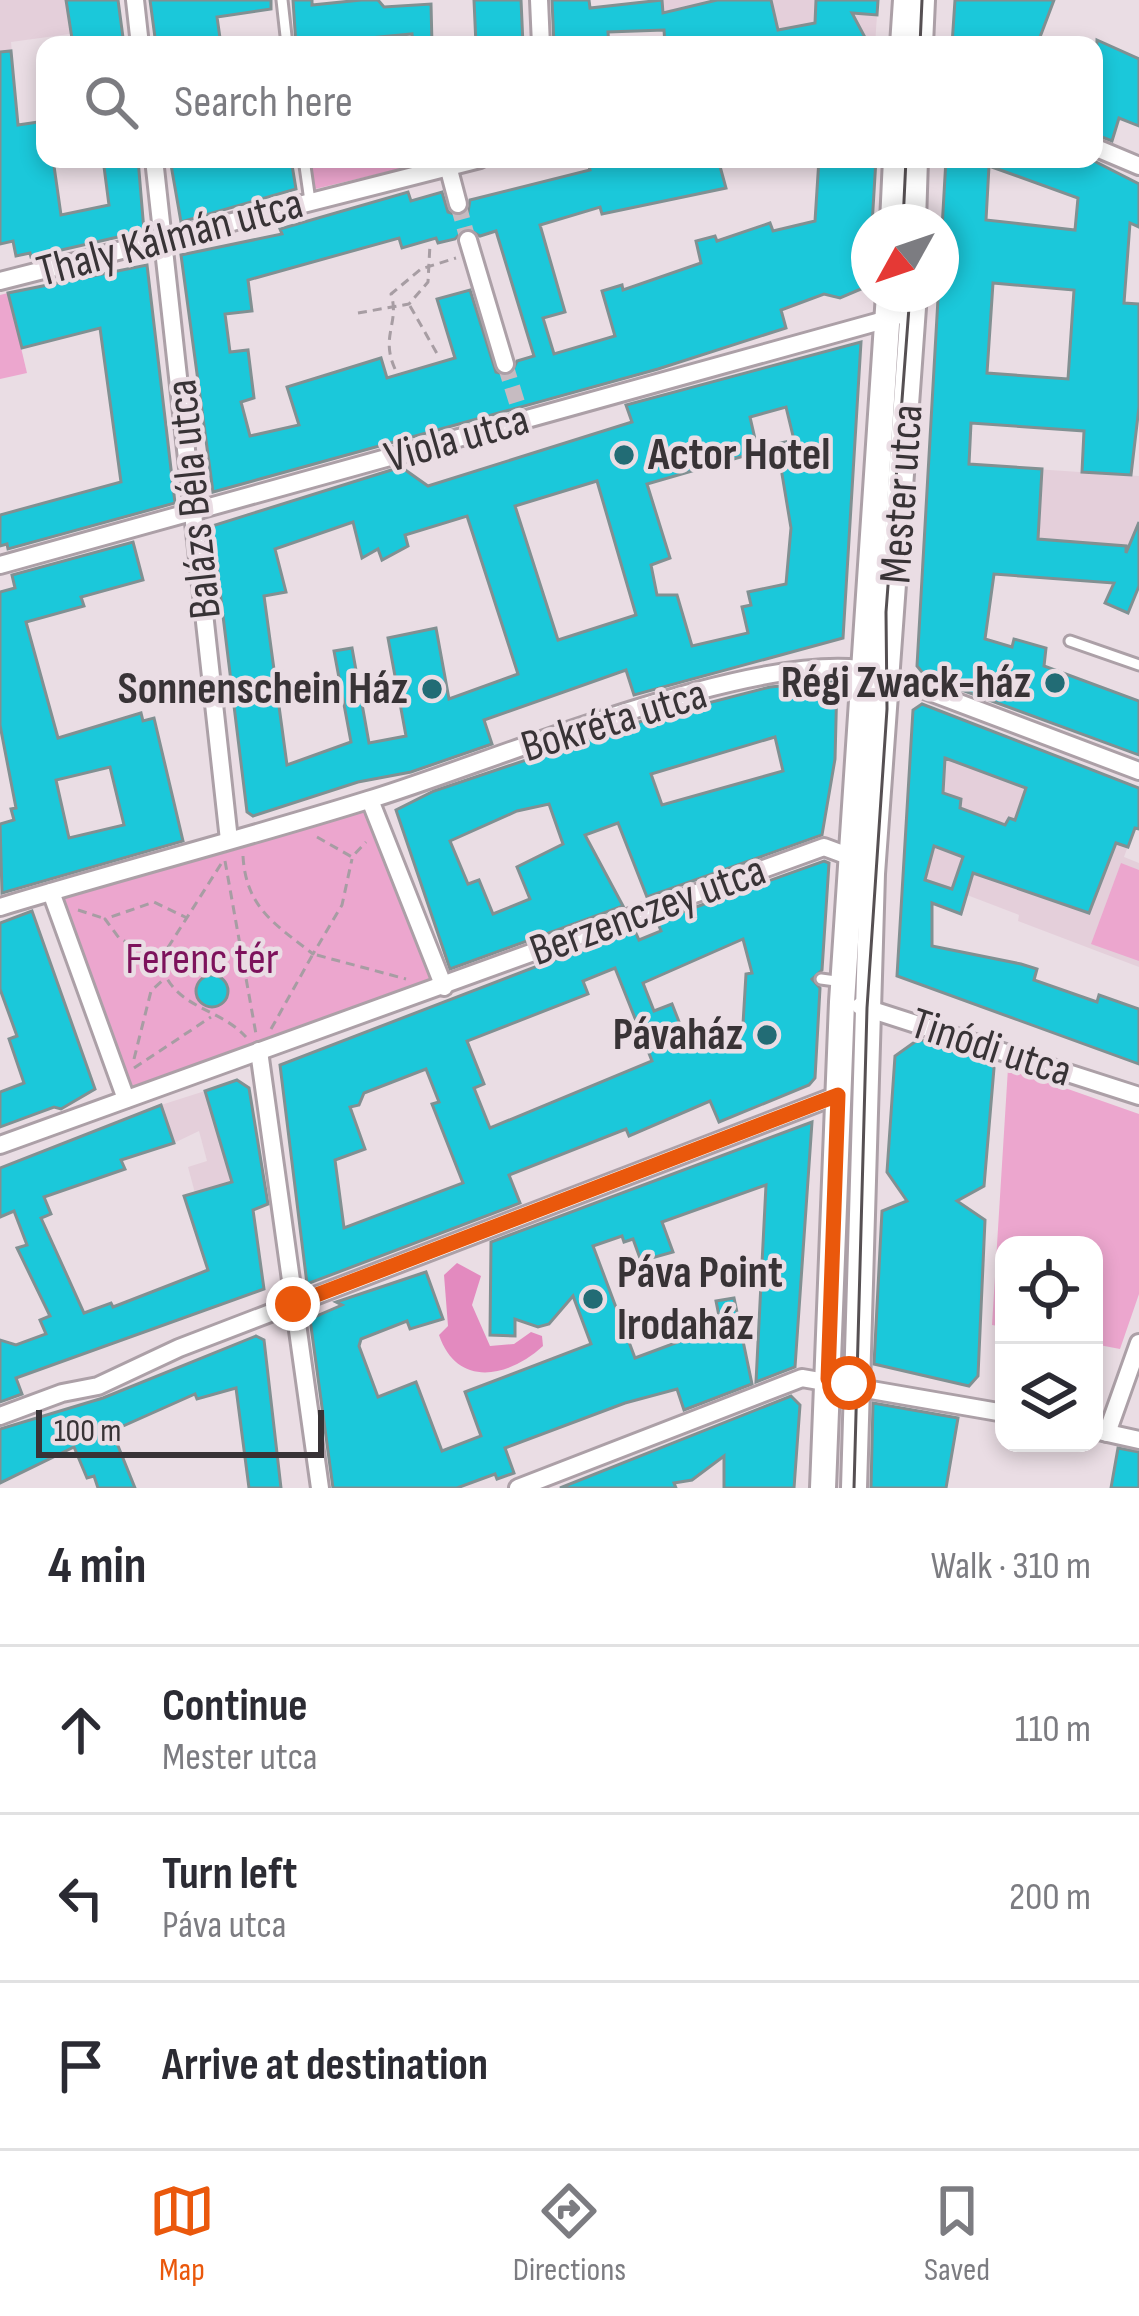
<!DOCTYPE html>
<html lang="en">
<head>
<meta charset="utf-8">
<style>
	body { margin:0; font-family:"Sofia Sans Condensed",sans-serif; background:#f7f7f7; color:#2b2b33 }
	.controls { position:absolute; right:36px; bottom:36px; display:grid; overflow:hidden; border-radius:24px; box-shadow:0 6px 18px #0003 }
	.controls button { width:108px; height:108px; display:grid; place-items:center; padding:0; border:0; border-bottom:3px solid #e1e1e2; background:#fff; color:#2b2b33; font:60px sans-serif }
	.compass { position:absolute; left:851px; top:204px; width:108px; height:108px; border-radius:50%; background:#fff; box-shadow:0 6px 18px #0003; rotate:230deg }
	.scale { position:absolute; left:36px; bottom:30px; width:288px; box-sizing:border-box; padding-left:12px; border:6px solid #383336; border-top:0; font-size:33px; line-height:42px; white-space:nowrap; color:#383336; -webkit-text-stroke:9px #eadde4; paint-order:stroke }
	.stop { position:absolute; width:36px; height:36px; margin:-27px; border:9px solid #ea580c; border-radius:50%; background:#fff }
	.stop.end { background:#ea580c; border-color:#fff; box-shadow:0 3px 12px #0008 }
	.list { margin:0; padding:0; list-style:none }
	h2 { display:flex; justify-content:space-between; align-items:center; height:156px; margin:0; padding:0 48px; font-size:51px }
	h2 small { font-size:39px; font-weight:400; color:#7c7c81 }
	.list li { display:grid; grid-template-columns:78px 1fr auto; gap:36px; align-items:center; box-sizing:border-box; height:168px; padding:0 48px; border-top:3px solid #e1e1e2 }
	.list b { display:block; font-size:45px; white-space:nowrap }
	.list p { margin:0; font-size:39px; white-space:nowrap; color:#7c7c81 }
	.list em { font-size:39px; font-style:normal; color:#7c7c81 }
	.icon { flex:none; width:66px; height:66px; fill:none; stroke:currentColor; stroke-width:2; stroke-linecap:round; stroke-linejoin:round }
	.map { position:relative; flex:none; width:1139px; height:1488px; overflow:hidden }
	.search { position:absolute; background:#fff; box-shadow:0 6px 18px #0003; left:36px; right:36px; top:36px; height:132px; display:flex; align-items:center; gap:30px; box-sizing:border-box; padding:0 42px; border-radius:24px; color:#7c7c81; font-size:45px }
	.sheet { height:660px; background:#fff }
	nav { display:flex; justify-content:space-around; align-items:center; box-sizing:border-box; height:168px; border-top:3px solid #e1e1e2; background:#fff; font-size:33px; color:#7c7c81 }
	nav a { display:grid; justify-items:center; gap:6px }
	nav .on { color:#ea580c }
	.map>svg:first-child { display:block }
	.built { fill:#e4cfda }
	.green { fill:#eca6ce }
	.forest { fill:#e38abf }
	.building { fill:#1bc8da; stroke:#819092; stroke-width:3; fill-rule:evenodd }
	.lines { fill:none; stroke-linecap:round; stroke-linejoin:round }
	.street-tunnel { stroke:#c6bbc1; stroke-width:16; stroke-dasharray:16 8; stroke-linecap:butt }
	.lane-casing { stroke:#aca0a7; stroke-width:15 }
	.street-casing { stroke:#aca0a7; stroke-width:22 }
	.secondary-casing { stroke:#aca0a7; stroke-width:30 }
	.path { stroke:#a79da3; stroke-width:3; stroke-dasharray:9 6; stroke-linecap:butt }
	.lane { stroke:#fff; stroke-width:9 }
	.street { stroke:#fff; stroke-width:16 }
	.secondary { stroke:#fff; stroke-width:24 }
	.tram { stroke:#565053; stroke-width:3 }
	.route { stroke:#ea580c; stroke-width:15 }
	.poi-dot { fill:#226c75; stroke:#eadde4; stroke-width:4.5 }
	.labels { text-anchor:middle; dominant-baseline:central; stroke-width:9; stroke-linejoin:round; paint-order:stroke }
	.street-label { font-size:45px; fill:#383336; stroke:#eadde4 }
	.poi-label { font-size:45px; font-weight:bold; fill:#383336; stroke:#eadde4; text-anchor:end }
	.park-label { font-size:45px; fill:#7d125c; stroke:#eadde4 }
</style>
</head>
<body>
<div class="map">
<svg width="1139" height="1488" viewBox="0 0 1139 1488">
	<rect width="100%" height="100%" fill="#eadde4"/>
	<!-- built -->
	<g class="built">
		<polygon points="0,0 118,0 121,27 11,42 30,253 16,256 13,241 0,244"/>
		<polygon points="662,0 878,0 875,45 665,45"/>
		<polygon points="929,462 1139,476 1139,520 1114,583 921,567"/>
		<polygon points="922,704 1139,788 1139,816 1124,857 1139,863 1139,967 1018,921 1019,915 967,895 902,877 913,710"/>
		<polygon points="205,1091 232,1182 195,1193 188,1167 207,1161 199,1131 174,1143 161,1105"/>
	</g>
	<!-- green -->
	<g class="green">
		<polygon points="310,159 441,159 315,189"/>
		<polygon points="8,293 27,373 0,379 0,295"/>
		<polygon points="370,800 444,987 126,1099 51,892"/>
		<polygon points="1121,863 1139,870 1139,961 1091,944"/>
		<polygon points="1008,1068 1139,1114 1139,1294 1120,1349 1094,1344 1094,1245 1004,1245 1004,1327 992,1325"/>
	</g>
	<!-- forest -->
	<path class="forest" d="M457,1263l24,13 -9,29 18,41 24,-2 17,-12 11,4 1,10c-35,32 -86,42 -104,-11l9,-9 -4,-51z"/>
	<!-- building -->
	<g class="building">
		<polygon points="66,0 118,0 124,45 73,45"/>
		<polygon points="150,0 271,0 271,9 217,17 221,45 156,45"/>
		<polygon points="293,0 312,0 312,5 361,0 378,0 384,7 431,4 432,45 413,45 412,34 296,45"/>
		<polygon points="474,0 521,0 523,45 476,45"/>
		<polygon points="552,0 589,0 590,8 662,0 663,13 717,0 771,0 778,30 815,23 816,0 878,0 877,15 852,13 869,45 665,45 664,30 608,32 609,45 554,45"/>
		<polygon points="955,0 1054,0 1037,45 952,45"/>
		<polygon points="1097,40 1139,59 1139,126 1119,118 1112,141 1094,134"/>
		<polygon points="11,51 18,125 45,121 45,159 53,159 61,215 109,205 103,159 138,159 144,231 31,257 30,253 16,256 13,241 0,244 0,52"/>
		<polygon points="170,159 291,159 296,189 181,222"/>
		<path d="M587,159h131l8,29 -124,26 -2,-7 -60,18 25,87 -22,6 11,36 61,-18 -13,-45 20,-6 1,5 78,-27 -5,-22 19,-5 2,5 53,-18 3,8 42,-10 4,-62h57l-7,116 -8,14 -21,9 -16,-4 -43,16 5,18 -128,41 -445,123 -32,-237 101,-21 -2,-5 128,-37 3,9 31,-9 6,20 12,4 8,-4 2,-12 120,-30zM466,228l14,8 16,-5 38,125 -17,5 -7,15 -14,-4 -26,-82 -33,9 18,59 -68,20 -6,-20 -94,29 12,38 -49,11 -9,-34 13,-4 -6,-48 -18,2 -5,-38 27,-3 -4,-31 151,-42 3,10 34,-10 2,5 17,-4z"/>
		<path d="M946,159h144l49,25v43l-9,-4 -6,80 15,1v103l-8,68 -49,-3 2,-41 -113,-8 -2,41 73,5 -4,70 88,7v7l13,-31v64l-11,27 -23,-10 9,-20 -120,-9 -9,65 27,8 2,-8 32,9 -2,18 95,35v54l-213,-78 -9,-11zM989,166l89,32 -3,32 -89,-10zM993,283l81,7 -6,89 -81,-6z"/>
		<polygon points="147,265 175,503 8,549 7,544 0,546 0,515 121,482 100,328 22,348 8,293"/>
		<path d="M861,342l-18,296 -209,57 -8,-25 -142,50 8,24 -81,28 -53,10 -105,34 -6,-4 -35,-286 189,-59 27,19 204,-64 -6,-17zM786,407l8,33 -17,4 14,84 -5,56 -38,8 3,13 -9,2 6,26 -56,13 -15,-51h-20l-6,-30 19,-7 -23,-74 111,-32 -8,-35zM597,481l39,134 -78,25 -43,-134zM467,516l51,158 -69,25 -13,-71 -48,10 18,98 -37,7 -17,-95 -18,3 17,91 -64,23 -23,-169 22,-4 -11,-43 78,-27 9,36 16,-9 4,11 26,-14 -3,-11z"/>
		<path d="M133,542l10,38 -62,17 3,9 -58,16 32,116 83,-25 2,8 11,-3 29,123 -181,52 -2,-69 14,-4 -3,-11 5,-1 -16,-83v-133l15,-4 -3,-13zM110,767l14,58 -55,13 -13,-58z"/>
		<path d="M837,681l-2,78 -13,76 -175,62 -29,-74 -33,12 38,71 -173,63 -54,-159 38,-19 220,-74 116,-30zM775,737l8,34 -121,34 -11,-31zM549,804l14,40 -46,23 13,32 -37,15 -14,-34 -11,4 -18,-43 67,-30z"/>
		<path d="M922,704l217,84v41l-4,-1 -7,19 -12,-4 -27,70 -116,-40 -12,41 -29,-11v43l89,18 16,5 -3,11 63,22 2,-7 40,14v55l-242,-88 16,-266zM945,758l81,30 -11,32 -6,-2 -4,7 -45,-17 1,-9 -18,-6zM934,846l29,11 -11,32 -27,-9z"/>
		<path d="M824,861l5,2 -7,107 -10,9 8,9 -5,90 -6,7 -90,37 -9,-21 -81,35 -3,-7 -117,46 11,28 -213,81 -27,-219 354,-136 5,11 22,-9 -4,-10zM743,939l9,34 -6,1 -3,50 -54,23 -17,-43 -18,7 -11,-28zM615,968l37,93 -162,67 -16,-40 10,-4 -17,-43 121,-47 -5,-13zM426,1069l13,33 -7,2 31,79 -119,45 -9,-68 30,-11 -15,-42 9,-2 5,-12z"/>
		<polygon points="32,911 95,1089 61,1109 54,1107 0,1127 0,1092 24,1083 9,1039 17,1036 0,989 0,923"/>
		<circle cx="212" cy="991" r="16"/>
		<polygon points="919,1039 987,1061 994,1068 984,1186 957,1201 985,1220 978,1376 969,1386 874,1364 882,1211 907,1201 887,1172 895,1056"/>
		<polygon points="237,1080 249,1088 268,1204 253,1210 264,1289 16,1378 22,1394 0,1402 0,1340 16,1345 46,1334 40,1320 50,1316 17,1248 27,1245 14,1211 0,1217 0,1168 161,1105 174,1143 121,1160 125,1169 44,1197 51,1214 41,1218 84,1313 111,1303 113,1307 208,1270 184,1196 232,1182 205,1091"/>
		<polygon points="812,1122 795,1367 756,1382 766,1185 662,1222 673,1252 641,1261 633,1239 624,1242 622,1236 593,1246 635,1358 721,1326 716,1301 734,1298 752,1384 684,1410 677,1389 625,1403 505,1448 514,1473 497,1479 495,1474 457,1488 333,1488 310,1319 342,1305 336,1302 426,1272 443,1319 410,1329 407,1321 361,1339 359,1346 378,1397 416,1382 442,1451 481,1436 465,1392 591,1344 573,1296 549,1324 538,1327 515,1319 515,1336 490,1335 491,1242"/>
		<polygon points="256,1336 264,1340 281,1488 249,1488 236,1388 197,1399 195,1394 112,1431 135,1488 98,1488 94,1476 87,1478 74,1447 0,1483 0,1429 103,1398"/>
		<polygon points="791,1396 800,1405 794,1488 724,1488 724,1456 692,1480 674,1483 676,1488 560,1488"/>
		<polygon points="873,1403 958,1418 946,1488 871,1488"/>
		<polygon points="1118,1448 1139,1452 1139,1488 1111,1488"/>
	</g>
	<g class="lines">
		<!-- street-tunnel -->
		<g class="street-tunnel">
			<polyline points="458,204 468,240"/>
			<polyline points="505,364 518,406"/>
		</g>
		<!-- lane casing -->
		<g class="lane-casing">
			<g id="lane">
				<polyline points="282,0 287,45"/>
				<polyline points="304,159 310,201"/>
				<polyline points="1070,641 1139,665"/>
				<polyline points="821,979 843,982"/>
			</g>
		</g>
		<!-- street casing -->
		<g class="street-casing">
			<g id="street">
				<polyline points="135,0 140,45"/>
				<polyline points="539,0 541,45"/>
				<polyline points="1094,147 1139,166"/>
				<polyline points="154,159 229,840"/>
				<polyline points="448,166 458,204"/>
				<polyline points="468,240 505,364"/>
				<polyline points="0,281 480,159"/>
				<polyline points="0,565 895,317"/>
				<polyline points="370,800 444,987"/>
				<polyline points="51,892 126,1099"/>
				<path d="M0,907c122,-37 246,-69 368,-107 117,-35 400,-157 509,-128l262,99"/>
				<polyline points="860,1006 1139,1096"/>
				<polyline points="259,1051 320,1488"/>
				<polyline points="0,1145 824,847 851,857"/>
				<polyline points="0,1416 62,1393 98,1386 179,1348 838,1095"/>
				<polyline points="1094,1430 1139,1440"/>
				<polyline points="1107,1433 1139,1343"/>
				<polyline points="518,1488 802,1378 1004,1413"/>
			</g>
		</g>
		<!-- secondary casing -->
		<g class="secondary-casing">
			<g id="secondary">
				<polyline points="903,45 906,0"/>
				<polyline points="920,45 922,0"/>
				<polyline points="893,222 896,159"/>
				<polyline points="913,222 915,159"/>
				<polyline points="823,1488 842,1002 889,294"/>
				<polyline points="854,1488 872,874 914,294"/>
			</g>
		</g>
		<!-- path -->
		<g class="path">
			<polyline points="410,306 439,357"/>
			<polyline points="358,313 409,304 428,282 430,244"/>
			<path d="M395,369c-15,-33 5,-46 -4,-75l30,-25 35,-11"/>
			<polyline points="317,837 352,857 366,842"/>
			<path d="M243,856c3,52 32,68 70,98l29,-49 10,-46"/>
			<polyline points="225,861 256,1034"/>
			<path d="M221,864l-61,96c11,49 58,46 86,77"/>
			<polyline points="78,910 103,918"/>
			<polyline points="158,959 119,938 105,919 154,902 187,918"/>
			<polyline points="271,1029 313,954 406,979"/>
			<polyline points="134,1059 151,991 163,980"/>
			<polyline points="134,1068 211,1017"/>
		</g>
		<!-- lane -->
		<use href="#lane" class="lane"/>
		<!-- street -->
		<use href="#street" class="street"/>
		<!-- secondary -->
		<use href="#secondary" class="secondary"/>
		<!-- tram -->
		<g class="tram">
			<polyline points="920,45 922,0"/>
			<polyline points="903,222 906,159"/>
			<polyline points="854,1488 867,1008 887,709 886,612 910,294"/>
		</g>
	</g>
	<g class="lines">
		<!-- route -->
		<polyline class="route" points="293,1304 838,1095 828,1379 849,1383"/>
	</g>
	<!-- markers -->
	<g class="poi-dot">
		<circle cx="624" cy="455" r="12"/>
		<circle cx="1055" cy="683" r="12"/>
		<circle cx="432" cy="689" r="12"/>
		<circle cx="767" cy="1035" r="12"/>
		<circle cx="593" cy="1299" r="12"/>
	</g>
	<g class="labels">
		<!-- street labels -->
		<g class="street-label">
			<text transform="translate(170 238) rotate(-15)">Thaly Kálmán utca</text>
			<text transform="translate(457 439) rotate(-16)">Viola utca</text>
			<text transform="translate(902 494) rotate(-86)">Mester utca</text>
			<text transform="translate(194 499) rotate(-96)">Balázs Béla utca</text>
			<text transform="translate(614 721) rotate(-17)">Bokréta utca</text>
			<text transform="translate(648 911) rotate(-20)">Berzenczey utca</text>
			<text transform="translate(991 1048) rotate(18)">Tinódi utca</text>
		</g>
		<!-- poi labels -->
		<g class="poi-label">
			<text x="648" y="455" text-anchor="start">Actor Hotel</text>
			<text x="1031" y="683">Régi Zwack-ház</text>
			<text x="408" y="689">Sonnenschein Ház</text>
			<text x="743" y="1035">Pávaház</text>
			<text x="617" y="1273" text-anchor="start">Páva Point<tspan x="617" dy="52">Irodaház</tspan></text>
		</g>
		<!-- park labels -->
		<g class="park-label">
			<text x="202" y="959">Ferenc tér</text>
		</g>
	</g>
</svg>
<div class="controls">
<button><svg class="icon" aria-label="locate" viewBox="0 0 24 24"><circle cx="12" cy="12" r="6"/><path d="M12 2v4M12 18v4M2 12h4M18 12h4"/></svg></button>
<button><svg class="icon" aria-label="layers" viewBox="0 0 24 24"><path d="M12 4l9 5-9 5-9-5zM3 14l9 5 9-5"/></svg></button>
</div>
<svg class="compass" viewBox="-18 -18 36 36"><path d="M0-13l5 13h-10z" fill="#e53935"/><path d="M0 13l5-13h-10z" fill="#7c7c81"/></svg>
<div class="scale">100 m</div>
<div class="stop" style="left:849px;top:1383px"></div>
<div class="stop end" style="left:293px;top:1304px"></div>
<div class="search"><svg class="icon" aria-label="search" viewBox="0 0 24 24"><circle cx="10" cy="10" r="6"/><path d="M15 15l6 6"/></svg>Search here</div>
</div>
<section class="sheet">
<h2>4 min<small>Walk · 310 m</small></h2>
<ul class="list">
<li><svg class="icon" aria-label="ahead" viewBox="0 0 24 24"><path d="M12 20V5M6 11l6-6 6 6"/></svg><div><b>Continue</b><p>Mester utca</p></div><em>110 m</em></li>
<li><svg class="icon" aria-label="left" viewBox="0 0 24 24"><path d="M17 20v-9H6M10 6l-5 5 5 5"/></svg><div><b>Turn left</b><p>Páva utca</p></div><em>200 m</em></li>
<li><svg class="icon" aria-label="arrive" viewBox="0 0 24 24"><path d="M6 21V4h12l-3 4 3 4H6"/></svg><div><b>Arrive at destination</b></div></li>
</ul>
</section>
<nav>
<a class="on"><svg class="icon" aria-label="map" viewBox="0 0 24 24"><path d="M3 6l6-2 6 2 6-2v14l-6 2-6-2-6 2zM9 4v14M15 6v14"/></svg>Map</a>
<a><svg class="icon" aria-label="directions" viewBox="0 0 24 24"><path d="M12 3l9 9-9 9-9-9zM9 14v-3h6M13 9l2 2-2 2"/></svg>Directions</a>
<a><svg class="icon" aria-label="saved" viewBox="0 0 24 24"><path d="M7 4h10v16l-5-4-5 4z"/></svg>Saved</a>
</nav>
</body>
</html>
